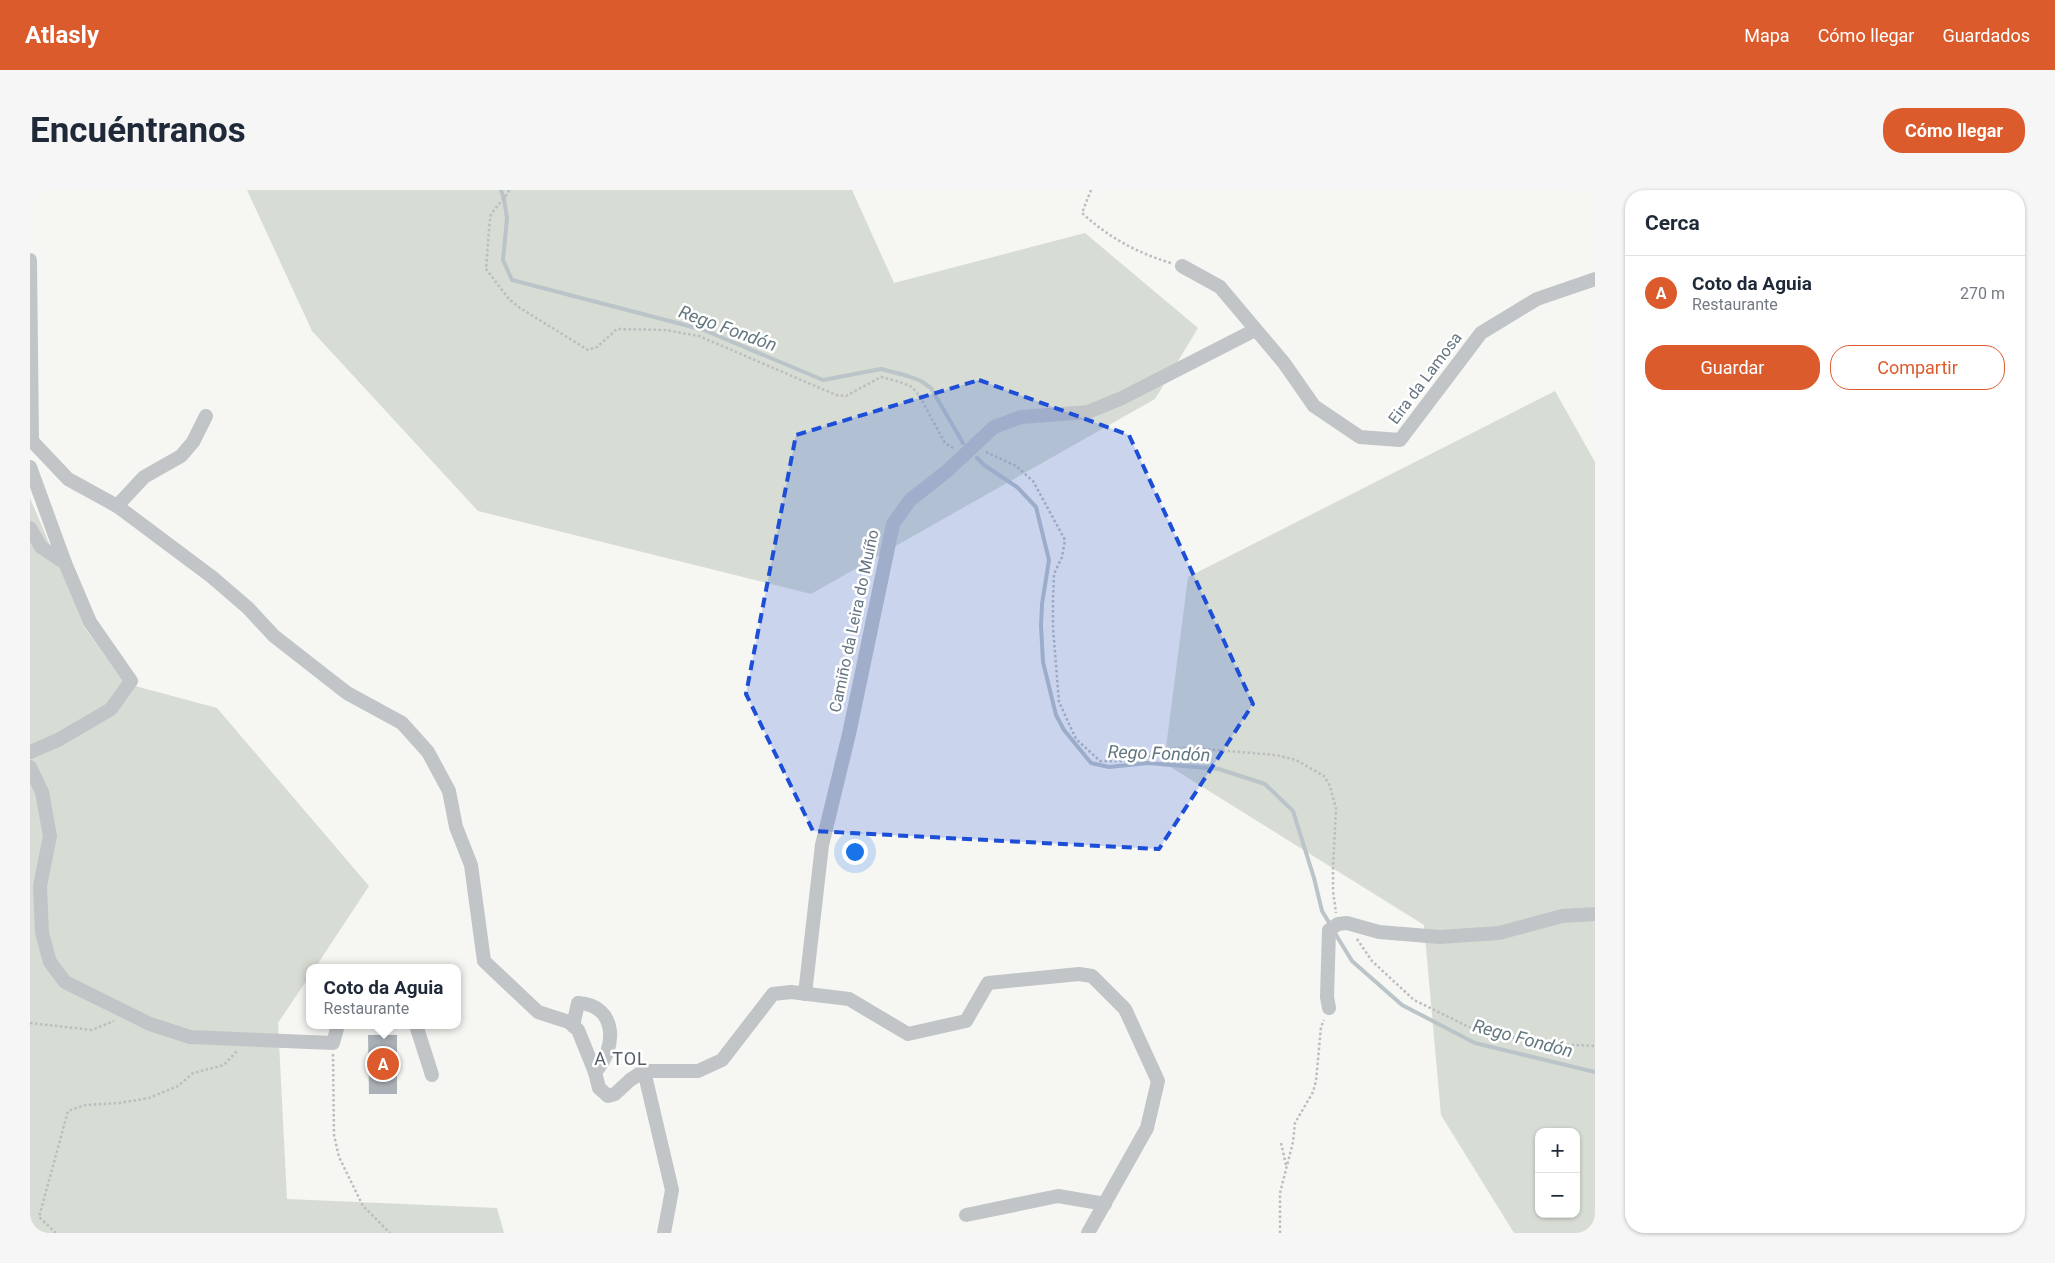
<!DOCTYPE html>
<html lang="es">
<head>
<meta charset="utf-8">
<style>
	body { margin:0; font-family:Roboto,sans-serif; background:#f6f6f7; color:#1f2937 }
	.controls { position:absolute; right:15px; bottom:15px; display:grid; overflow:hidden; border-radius:10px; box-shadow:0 1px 4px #0004 }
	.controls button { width:45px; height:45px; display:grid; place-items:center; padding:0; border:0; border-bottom:1px solid #e0e1e3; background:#fff; color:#1f2937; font:25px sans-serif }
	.you { position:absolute; left:824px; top:661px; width:18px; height:18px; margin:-12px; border:4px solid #fff; border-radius:50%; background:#1a73e8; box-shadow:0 0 0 8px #1a73e833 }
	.badge { display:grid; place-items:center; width:32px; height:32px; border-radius:50%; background:#dc5b2d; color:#fff; font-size:16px; font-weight:700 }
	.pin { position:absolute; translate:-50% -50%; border:2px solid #fff; box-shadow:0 1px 5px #0006 }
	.popup { position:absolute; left:276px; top:774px; width:155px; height:65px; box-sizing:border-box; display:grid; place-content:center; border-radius:10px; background:#fff; filter:drop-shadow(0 1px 4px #0005); font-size:16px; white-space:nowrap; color:#747a83 }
	.popup b { font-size:19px; color:#1f2937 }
	.popup::after { content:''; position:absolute; left:50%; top:100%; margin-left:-10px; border:10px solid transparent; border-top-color:#fff }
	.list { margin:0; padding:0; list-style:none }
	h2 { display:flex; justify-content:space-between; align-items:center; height:65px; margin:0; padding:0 20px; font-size:21px }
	h2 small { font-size:16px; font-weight:400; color:#747a83 }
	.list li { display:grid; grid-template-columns:32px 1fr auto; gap:15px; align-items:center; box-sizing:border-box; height:75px; padding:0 20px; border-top:1px solid #e0e1e3 }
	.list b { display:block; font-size:19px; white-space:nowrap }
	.list p { margin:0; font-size:16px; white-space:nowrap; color:#747a83 }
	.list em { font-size:16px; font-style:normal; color:#747a83 }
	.actions { display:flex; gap:10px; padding:15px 20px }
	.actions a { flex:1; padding:11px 0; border:1px solid #dc5b2d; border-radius:20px; text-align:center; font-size:18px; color:#dc5b2d }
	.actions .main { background:#dc5b2d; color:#fff }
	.map { position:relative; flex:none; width:1565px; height:1043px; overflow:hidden; border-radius:20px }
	header { display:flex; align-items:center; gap:30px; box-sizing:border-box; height:70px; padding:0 25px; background:#dc5b2d; color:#fff }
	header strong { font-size:24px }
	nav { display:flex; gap:28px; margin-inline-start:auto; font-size:18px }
	.intro { display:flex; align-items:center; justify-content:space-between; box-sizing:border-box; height:120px; padding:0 30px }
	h1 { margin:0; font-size:35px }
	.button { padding:12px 22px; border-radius:20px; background:#dc5b2d; color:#fff; font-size:18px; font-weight:700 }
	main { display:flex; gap:30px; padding:0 30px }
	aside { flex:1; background:#fff; border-radius:20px; box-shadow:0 1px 4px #0004 }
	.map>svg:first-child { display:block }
	.green { fill:#d7ddd4; fill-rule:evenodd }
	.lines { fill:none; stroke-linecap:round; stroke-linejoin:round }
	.stream { stroke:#bbc5c9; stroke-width:4 }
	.building { fill:#aab1b7 }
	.path { stroke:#bbbdbf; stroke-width:2.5; stroke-dasharray:2.5 2.5; stroke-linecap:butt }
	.street { stroke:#c1c5c8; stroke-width:14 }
	.marked { fill:#1d4ed8; fill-opacity:0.2; stroke:#1d4ed8; stroke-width:4; stroke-dasharray:10 6; stroke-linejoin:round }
	.labels { text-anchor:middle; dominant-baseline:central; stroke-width:5; stroke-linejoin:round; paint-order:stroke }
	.street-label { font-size:16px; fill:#667583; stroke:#fff }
	.water-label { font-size:18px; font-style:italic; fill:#62777f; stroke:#fff }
	.neighbourhood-label { font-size:18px; letter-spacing:1px; fill:#545e68; stroke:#fff }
</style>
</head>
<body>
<header>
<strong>Atlasly</strong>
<nav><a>Mapa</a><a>Cómo llegar</a><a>Guardados</a></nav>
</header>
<div class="intro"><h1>Encuéntranos</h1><a class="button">Cómo llegar</a></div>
<main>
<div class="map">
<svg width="1565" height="1043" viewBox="0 0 1565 1043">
	<rect width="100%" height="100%" fill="#f6f6f3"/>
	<!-- green -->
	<g class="green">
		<polygon points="217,0 822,0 864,93 1055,43 1168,138 1125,209 781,404 448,321 282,141"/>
		<path d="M1525,201l40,71v771h-81l-73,-118 -17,-190 -260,-162 24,-186zM1509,942h37v82h-37z"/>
		<polygon points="0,308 55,438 94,493 187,518 339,696 285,778 279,778 279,787 248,833 257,1009 467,1018 474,1043 0,1043"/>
	</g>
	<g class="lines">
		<!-- stream -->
		<g class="stream">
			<polyline points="471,0 474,9 477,28 473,70 482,90 674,140 793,190 851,179 878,186 891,191 901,198 933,253"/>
			<polyline points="947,268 954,275 987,297 1006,317 1019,370 1012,414 1011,436 1013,472 1026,525 1034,540 1061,573 1079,577 1118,573 1189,579 1235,594 1263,621 1284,688 1292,721 1300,734"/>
			<polyline points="1303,740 1322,771 1372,815 1445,853 1565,882"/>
		</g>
	</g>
	<!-- building -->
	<polygon class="building" points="338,845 367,845 367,904 339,904"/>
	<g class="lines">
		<!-- path -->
		<g class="path">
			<path d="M479,0c-4,10 -13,15 -18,25 -2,5 -4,45 -5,54l23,30 11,9 68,42 9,-3 20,-18 48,1 34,6 137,59 10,1 35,-19 19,5 12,5 8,10 25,46 8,5"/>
			<path d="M1061,0l-9,23c26,24 55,40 89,50"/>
			<polyline points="956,262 986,276 1003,291 1035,350 1032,367 1024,384 1023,410 1023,438 1029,512 1046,549 1070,571 1093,571 1118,567 1146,558 1162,558 1246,565 1266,570 1294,586 1300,596 1306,619 1303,677 1303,701 1306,723"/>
			<polyline points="1327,749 1342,771 1384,810 1451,843 1523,854 1565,856"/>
			<polyline points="0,833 62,840 84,831"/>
			<polyline points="303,864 304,945 309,967 333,1016 360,1043"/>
			<polyline points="1251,953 1256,975"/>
			<polyline points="26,1043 9,1027 38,921 55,915 89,913 119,908 148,896 163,883 194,875 207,861"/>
			<polyline points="1250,1043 1250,1003 1263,952 1265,933 1283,902 1286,891 1291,837 1294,830"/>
		</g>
		<!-- street -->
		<g class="street">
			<polyline points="0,70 2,251 38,289 87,316 182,387 218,418 244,446 317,503 372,533 398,562 419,601 426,637 441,675 454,771 508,822 539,832 548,840 565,882 569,898 578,906 585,904 600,890 614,881 668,881 692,870 743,804 761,802 819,809 878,844 936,831 958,793 1049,784 1062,786 1095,819 1128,891 1117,938 1058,1043"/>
			<polyline points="1152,76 1190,97 1254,173 1284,216 1330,247 1370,250 1451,143 1507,109 1565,89"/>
			<polyline points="0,277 35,373 60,432 101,491 81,519 28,550 0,562"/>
			<polyline points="87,316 114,287 151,266 163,252 176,226"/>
			<polyline points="0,338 11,357 35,373"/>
			<polyline points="0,577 12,602 20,646 10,696 12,743 20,772 35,792 120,834 160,847 303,853 308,835"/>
			<polyline points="775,804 792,655 819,544 863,334 880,310 917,281 964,237 991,227 1058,222 1092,208 1225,140"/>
			<polyline points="1299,818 1297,807 1299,740 1308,734 1317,733 1349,742 1410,747 1469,743 1532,726 1565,724"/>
			<polyline points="386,835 402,885"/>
			<path d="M543,836l5,-23c40,2 39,46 17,69"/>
			<polyline points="614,881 642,1000 634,1043"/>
			<polyline points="936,1025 1028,1006 1075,1014"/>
		</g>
	</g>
	<!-- marked area -->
	<path class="marked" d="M949,190l150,55 124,269 -94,145 -346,-18 -67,-137 50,-259z"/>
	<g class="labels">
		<!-- street labels -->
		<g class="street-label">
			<text transform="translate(1395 188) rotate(-53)">Eira da Lamosa</text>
			<text transform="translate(824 431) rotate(-78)">Camiño da Leira do Muíño</text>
		</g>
		<!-- water labels -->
		<g class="water-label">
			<text transform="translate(698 138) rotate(20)">Rego Fondón</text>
			<text transform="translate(1129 563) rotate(2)">Rego Fondón</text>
			<text transform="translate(1493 848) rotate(15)">Rego Fondón</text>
		</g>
		<!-- neighbourhood labels -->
		<g class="neighbourhood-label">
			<text x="591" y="868">A TOL</text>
		</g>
	</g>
</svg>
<div class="controls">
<button>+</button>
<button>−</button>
</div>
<div class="you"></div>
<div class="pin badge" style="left:353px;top:874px">A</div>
<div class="popup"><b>Coto da Aguia</b>Restaurante</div>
</div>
<aside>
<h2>Cerca<small></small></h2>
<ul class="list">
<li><span class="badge">A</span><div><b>Coto da Aguia</b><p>Restaurante</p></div><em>270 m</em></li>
</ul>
<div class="actions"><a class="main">Guardar</a><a>Compartir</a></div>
</aside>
</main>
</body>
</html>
